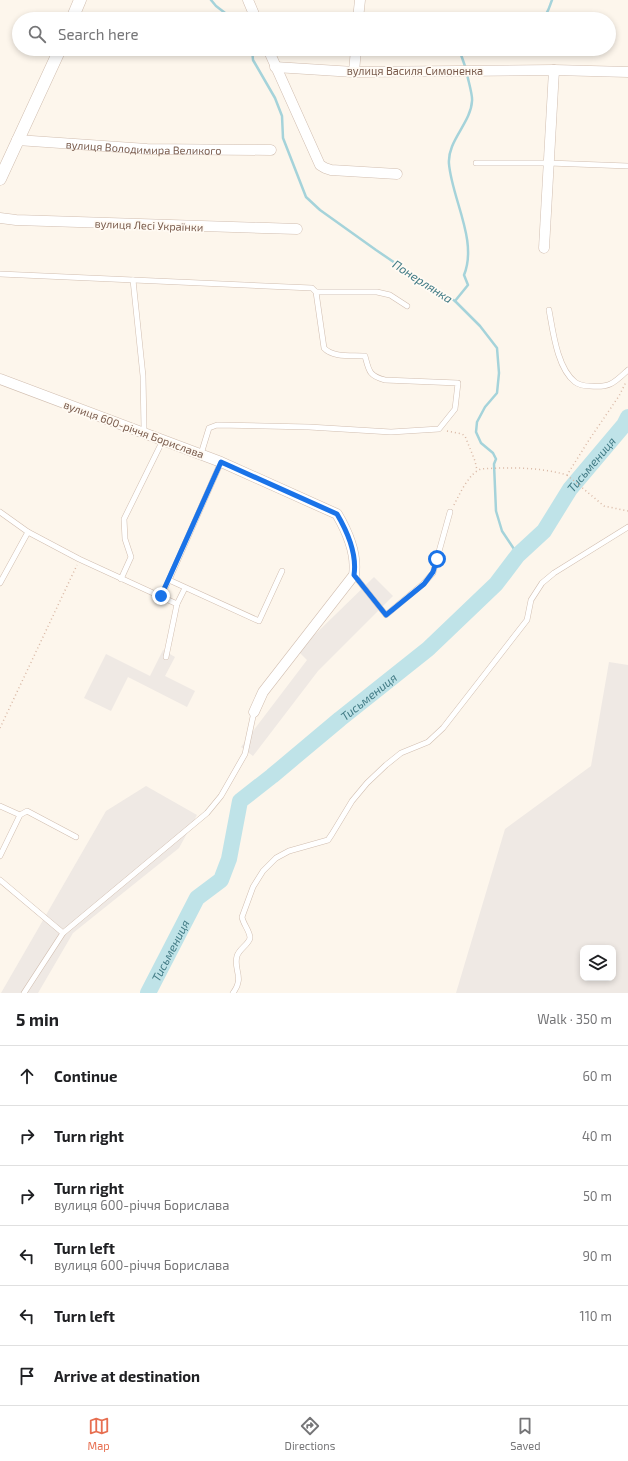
<!DOCTYPE html>
<html lang="en">
<head>
<meta charset="utf-8">
<style>
	body { margin:0; font-family:"Exo 2",sans-serif; background:#f2f2f2; color:#202124 }
	.controls { position:absolute; right:12px; bottom:12px; display:grid; overflow:hidden; border-radius:8px; box-shadow:0 2px 6px #0003 }
	.controls button { width:36px; height:36px; display:grid; place-items:center; padding:0; border:0; border-bottom:1px solid #e0e0e0; background:#fff; color:#202124; font:20px sans-serif }
	.stop { position:absolute; width:12px; height:12px; margin:-9px; border:3px solid #1a73e8; border-radius:50%; background:#fff }
	.stop.end { background:#1a73e8; border-color:#fff; box-shadow:0 1px 4px #0008 }
	.list { margin:0; padding:0; list-style:none }
	h2 { display:flex; justify-content:space-between; align-items:center; height:52px; margin:0; padding:0 16px; font-size:17px }
	h2 small { font-size:13px; font-weight:400; color:#757577 }
	.list li { display:grid; grid-template-columns:26px 1fr auto; gap:12px; align-items:center; box-sizing:border-box; height:60px; padding:0 16px; border-top:1px solid #e0e0e0 }
	.list b { display:block; font-size:15px; white-space:nowrap }
	.list p { margin:0; font-size:13px; white-space:nowrap; color:#757577 }
	.list em { font-size:13px; font-style:normal; color:#757577 }
	.icon { flex:none; width:22px; height:22px; fill:none; stroke:currentColor; stroke-width:2; stroke-linecap:round; stroke-linejoin:round }
	.map { position:relative; flex:none; width:628px; height:993px; overflow:hidden }
	.search { position:absolute; background:#fff; box-shadow:0 2px 6px #0003; left:12px; right:12px; top:12px; height:44px; display:flex; align-items:center; gap:10px; box-sizing:border-box; padding:0 14px; border-radius:22px; color:#757577; font-size:15px }
	.sheet { height:412px; background:#fff }
	nav { display:flex; justify-content:space-around; align-items:center; box-sizing:border-box; height:56px; border-top:1px solid #e0e0e0; background:#fff; font-size:11px; color:#757577 }
	nav a { display:grid; justify-items:center; gap:2px }
	nav .on { color:#e76f51 }
	.map>svg:first-child { display:block }
	.industrial { fill:#efe9e4; fill-rule:evenodd }
	.lines { fill:none; stroke-linecap:round; stroke-linejoin:round }
	.stream { stroke:#a5d3da; stroke-width:2.5 }
	.river { stroke:#bfe3e8; stroke-width:16 }
	.service-casing { stroke:#d1beb0; stroke-width:6 }
	.minor-casing { stroke:#d1beb0; stroke-width:11 }
	.tertiary-casing { stroke:#d1beb0; stroke-width:13 }
	.path { stroke:#d9b8a5; stroke-width:1.5; stroke-dasharray:1 3; stroke-linecap:butt }
	.service { stroke:#fff; stroke-width:5 }
	.minor { stroke:#fff; stroke-width:10 }
	.tertiary { stroke:#fff; stroke-width:12 }
	.route { stroke:#1a73e8; stroke-width:5 }
	.labels { text-anchor:middle; dominant-baseline:central; stroke-width:3.5; stroke-linejoin:round; paint-order:stroke }
	.street-label { font-size:11px; fill:#7a5c4d; stroke:#fffaf3 }
	.water-label { font-size:12px; font-style:italic; fill:#437c86; stroke:#fffaf3 }
</style>
</head>
<body>
<div class="map">
<svg width="628" height="993" viewBox="0 0 628 993">
	<rect width="100%" height="100%" fill="#fdf6ec"/>
	<!-- industrial -->
	<g class="industrial">
		<polygon points="374,577 393,596 318,671 253,756 241,747 307,660 298,651"/>
		<polygon points="163,650 175,657 165,676 195,691 187,707 128,677 111,711 84,698 106,654 150,676"/>
		<path d="M609,662l19,3v328h-172l49,-164 86,-63zM583,948h30v30h-30z"/>
		<polygon points="146,786 197,815 179,848 73,933 38,993 1,993 106,811"/>
	</g>
	<g class="lines">
		<!-- stream -->
		<g class="stream">
			<polyline points="211,0 216,6 233,19"/>
			<path d="M480,19l9,-3 51,2c8,-2 9,-11 12,-18"/>
			<polyline points="252,49 253,60 275,98 282,116 283,138 306,197 320,210 376,250 423,282 455,301 480,326 497,348 499,373 497,393 485,407 477,422 476,432 481,443 493,453 496,459 494,464 496,511 502,531 518,555"/>
			<polyline points="459,49 466,69"/>
			<path d="M455,301l13,-16 -4,-10c14,-34 -12,-76 -15,-111 -2,-23 22,-41 23,-63 1,-5 -4,-21 -5,-27"/>
		</g>
		<!-- river -->
		<path class="river" id="s1" d="M148,993l49,-95 24,-18 8,-21 11,-58 32,-25 68,-57 88,-70 68,-65 22,-29 26,-24 26,-42 54,-64 4,-8"/>
		<!-- service casing -->
		<g class="service-casing">
			<g id="service">
				<polyline points="476,163 549,163 628,166"/>
				<path d="M0,274l312,14 4,4 8,56c9,10 28,7 41,8 4,15 4,20 20,24l73,3 -3,26 -16,20 -48,3 -82,-5 -92,-2 -8,3 -8,26"/>
				<polyline points="133,280 143,376 144,428 142,433"/>
				<polyline points="316,292 377,292 390,295 407,306"/>
				<path d="M549,310c4,21 8,58 26,72 4,3 10,4 15,4 20,2 24,-3 38,-16"/>
				<polyline points="221,462 169,580 259,621 282,571"/>
				<polyline points="0,512 28,532 79,559 177,604 166,657"/>
				<polyline points="354,575 386,615 423,584 433,573 450,512"/>
				<polyline points="121,579 131,557 125,539 124,519 163,440"/>
				<polyline points="0,583 28,532"/>
				<polyline points="161,596 169,580"/>
				<polyline points="177,604 185,588"/>
				<polyline points="0,806 20,815 27,811 76,837"/>
				<polyline points="0,856 20,815"/>
				<polyline points="0,880 63,933"/>
				<polyline points="24,993 63,933 207,813 221,796 245,754 254,712"/>
				<path d="M233,993c12,-16 0,-23 4,-37 2,-7 12,-12 13,-18 0,-7 -7,-14 -8,-21l11,-30 10,-16 13,-13 13,-7 39,-11 4,-6 20,-33 15,-18 19,-18 15,-12 27,-11 15,-14 84,-108 4,-20 11,-17 12,-10 74,-46"/>
			</g>
		</g>
		<!-- minor casing -->
		<g class="minor-casing">
			<g id="minor">
				<polyline points="248,0 256,19"/>
				<polyline points="358,19 360,0"/>
				<polyline points="268,49 320,165 325,168 331,170 397,174"/>
				<polyline points="275,67 354,72 554,70 628,72"/>
				<polyline points="354,72 356,49"/>
				<path id="s2" d="M17,140l130,9 124,1"/>
				<polyline points="0,218 16,220 297,229"/>
				<polyline points="544,248 554,70"/>
				<path d="M0,379l221,83 116,52c10,17 20,41 17,61l-91,117 -9,20"/>
			</g>
		</g>
		<!-- tertiary casing -->
		<g class="tertiary-casing">
			<g id="tertiary">
				<polyline points="72,19 80,0"/>
				<polyline points="0,179 60,49"/>
			</g>
		</g>
		<!-- path -->
		<g class="path">
			<polyline points="447,431 462,434 465,436 475,461 477,470"/>
			<polyline points="567,475 604,506 628,511"/>
			<path d="M454,505c5,-10 15,-32 27,-36 29,-2 58,-2 86,6l22,-35 30,-44 7,-14"/>
			<polyline points="0,728 77,565"/>
		</g>
		<!-- service -->
		<use href="#service" class="service"/>
		<!-- minor -->
		<use href="#minor" class="minor"/>
		<!-- tertiary -->
		<use href="#tertiary" class="tertiary"/>
	</g>
	<g class="lines">
		<!-- route -->
		<path class="route" d="M161,596l60,-134 116,52c10,17 20,41 17,61l32,40 38,-31 9,-12 4,-13"/>
	</g>
	<g class="labels">
		<!-- street labels -->
		<g class="street-label">
			<text x="415" y="70">вулиця Василя Симоненка</text>
			<text stroke="none"><textPath href="#s2" startOffset="127">вулиця Володимира Великого</textPath></text>
			<text transform="translate(149 225) rotate(2)">вулиця Лесі Українки</text>
			<text transform="translate(134 429) rotate(20)">вулиця 600-річчя Борислава</text>
		</g>
		<!-- water labels -->
		<g class="water-label">
			<text transform="translate(423 281) rotate(33)">Понерлянка</text>
			<text stroke="none"><textPath href="#s1" startOffset="708">Тисьмениця</textPath></text>
			<text stroke="none"><textPath href="#s1" startOffset="384">Тисьмениця</textPath></text>
			<text stroke="none"><textPath href="#s1" startOffset="48">Тисьмениця</textPath></text>
		</g>
	</g>
</svg>
<div class="controls">
<button><svg class="icon" aria-label="layers" viewBox="0 0 24 24"><path d="M12 4l9 5-9 5-9-5zM3 14l9 5 9-5"/></svg></button>
</div>
<div class="stop" style="left:437px;top:559px"></div>
<div class="stop end" style="left:161px;top:596px"></div>
<div class="search"><svg class="icon" aria-label="search" viewBox="0 0 24 24"><circle cx="10" cy="10" r="6"/><path d="M15 15l6 6"/></svg>Search here</div>
</div>
<section class="sheet">
<h2>5 min<small>Walk · 350 m</small></h2>
<ul class="list">
<li><svg class="icon" aria-label="ahead" viewBox="0 0 24 24"><path d="M12 20V5M6 11l6-6 6 6"/></svg><div><b>Continue</b></div><em>60 m</em></li>
<li><svg class="icon" aria-label="right" viewBox="0 0 24 24"><path d="M7 20v-9h11M14 6l5 5-5 5"/></svg><div><b>Turn right</b></div><em>40 m</em></li>
<li><svg class="icon" aria-label="right" viewBox="0 0 24 24"><path d="M7 20v-9h11M14 6l5 5-5 5"/></svg><div><b>Turn right</b><p>вулиця 600-річчя Борислава</p></div><em>50 m</em></li>
<li><svg class="icon" aria-label="left" viewBox="0 0 24 24"><path d="M17 20v-9H6M10 6l-5 5 5 5"/></svg><div><b>Turn left</b><p>вулиця 600-річчя Борислава</p></div><em>90 m</em></li>
<li><svg class="icon" aria-label="left" viewBox="0 0 24 24"><path d="M17 20v-9H6M10 6l-5 5 5 5"/></svg><div><b>Turn left</b></div><em>110 m</em></li>
<li><svg class="icon" aria-label="arrive" viewBox="0 0 24 24"><path d="M6 21V4h12l-3 4 3 4H6"/></svg><div><b>Arrive at destination</b></div></li>
</ul>
</section>
<nav>
<a class="on"><svg class="icon" aria-label="map" viewBox="0 0 24 24"><path d="M3 6l6-2 6 2 6-2v14l-6 2-6-2-6 2zM9 4v14M15 6v14"/></svg>Map</a>
<a><svg class="icon" aria-label="directions" viewBox="0 0 24 24"><path d="M12 3l9 9-9 9-9-9zM9 14v-3h6M13 9l2 2-2 2"/></svg>Directions</a>
<a><svg class="icon" aria-label="saved" viewBox="0 0 24 24"><path d="M7 4h10v16l-5-4-5 4z"/></svg>Saved</a>
</nav>
</body>
</html>
